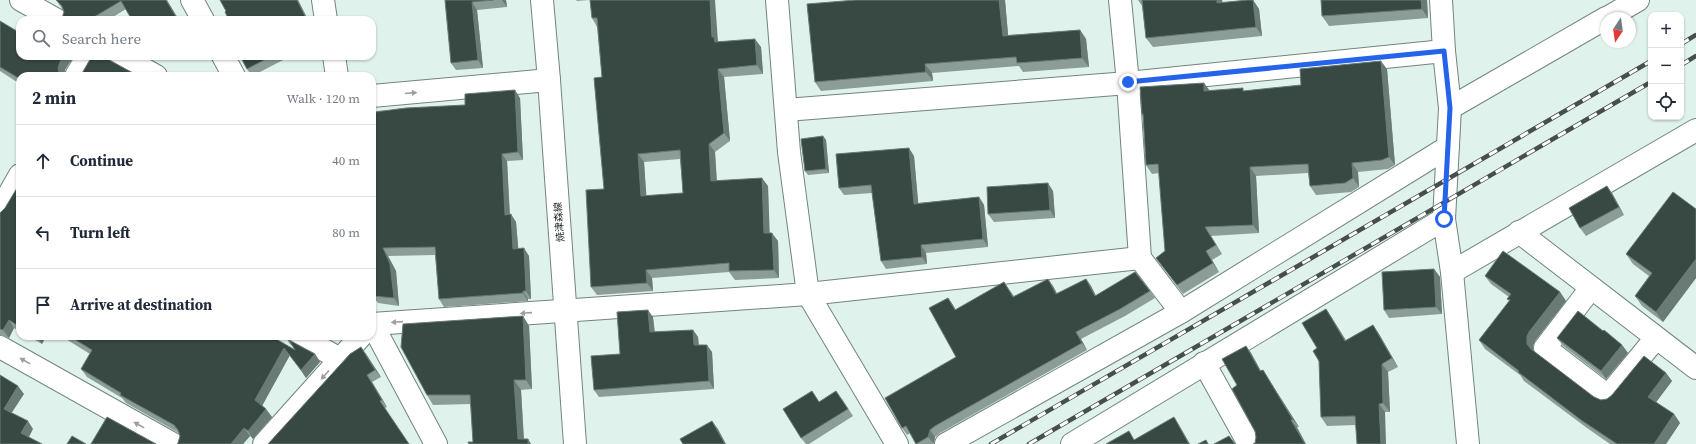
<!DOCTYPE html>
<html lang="en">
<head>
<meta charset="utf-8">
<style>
	body { margin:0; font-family:"Source Serif 4","Noto Sans JP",serif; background:#f2f2f3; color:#1f2937 }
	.controls { position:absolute; right:12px; top:12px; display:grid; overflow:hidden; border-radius:8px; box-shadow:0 1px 3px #0004 }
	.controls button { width:36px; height:36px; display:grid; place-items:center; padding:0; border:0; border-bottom:1px solid #e0e1e3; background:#fff; color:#1f2937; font:20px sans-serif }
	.compass { position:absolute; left:1600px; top:12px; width:36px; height:36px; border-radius:50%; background:#fff; box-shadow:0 1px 3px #0004; rotate:193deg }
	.stop { position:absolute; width:12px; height:12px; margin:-9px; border:3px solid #2563eb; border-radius:50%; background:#fff }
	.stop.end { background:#2563eb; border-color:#fff; box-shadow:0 1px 4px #0008 }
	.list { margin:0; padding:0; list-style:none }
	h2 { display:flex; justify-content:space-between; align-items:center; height:52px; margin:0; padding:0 16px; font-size:17px }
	h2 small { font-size:13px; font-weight:400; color:#747a83 }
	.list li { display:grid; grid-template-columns:26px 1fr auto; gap:12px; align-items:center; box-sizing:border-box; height:72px; padding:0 16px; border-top:1px solid #e0e1e3 }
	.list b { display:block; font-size:15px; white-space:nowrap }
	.list em { font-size:13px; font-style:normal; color:#747a83 }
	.icon { flex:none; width:22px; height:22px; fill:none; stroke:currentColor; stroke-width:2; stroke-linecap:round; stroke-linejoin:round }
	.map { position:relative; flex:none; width:1696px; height:444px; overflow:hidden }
	.search { position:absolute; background:#fff; box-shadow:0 1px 3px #0004; left:16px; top:16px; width:360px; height:44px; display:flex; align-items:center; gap:10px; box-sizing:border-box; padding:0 14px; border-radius:12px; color:#747a83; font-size:15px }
	.panel { position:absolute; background:#fff; box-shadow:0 1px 3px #0004; left:16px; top:72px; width:360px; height:268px; border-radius:12px }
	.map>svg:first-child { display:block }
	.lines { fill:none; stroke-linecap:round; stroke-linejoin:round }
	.street-casing { stroke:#72847e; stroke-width:24 }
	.secondary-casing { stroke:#72847e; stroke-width:24 }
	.primary-casing { stroke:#72847e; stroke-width:24 }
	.street { stroke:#fff; stroke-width:22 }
	.secondary { stroke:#fff; stroke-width:22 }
	.primary { stroke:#fff; stroke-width:22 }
	.rail-casing { stroke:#464f4c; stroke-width:4.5 }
	.rail { stroke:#fff; stroke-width:3; stroke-dasharray:9; stroke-linecap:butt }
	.wall { fill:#8c9d98; fill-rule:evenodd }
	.shaded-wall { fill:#6a7b76 }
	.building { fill:#384843; stroke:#6a7b76; fill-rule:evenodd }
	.oneway { fill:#9c9f9e }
	.route { stroke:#2563eb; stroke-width:5 }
	.labels { text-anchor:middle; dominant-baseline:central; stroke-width:4; stroke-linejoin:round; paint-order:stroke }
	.street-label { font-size:10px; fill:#232a28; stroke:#fff }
</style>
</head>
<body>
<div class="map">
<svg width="1696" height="444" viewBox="0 0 1696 444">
	<rect width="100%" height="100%" fill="#dff2ec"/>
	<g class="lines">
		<!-- street casing -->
		<g class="street-casing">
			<g id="street">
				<polyline points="21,0 57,20"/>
				<polyline points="323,0 326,20"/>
				<polyline points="777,0 789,152 808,294 897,444"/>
				<polyline points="1120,0 1128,83 1140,258"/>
				<polyline points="1441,0 1444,51 1450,108 1444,219 1452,272 1468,444"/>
				<polyline points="1607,18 1638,0"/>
				<polyline points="121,56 156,76"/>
				<polyline points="334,56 337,76"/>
				<polyline points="76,76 88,56"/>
				<polyline points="372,96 549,80"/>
				<polyline points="1450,108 1606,18"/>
				<polyline points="786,110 1128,83 1444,51"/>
				<polyline points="0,210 20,175"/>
				<polyline points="1519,232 1696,368"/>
				<polyline points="1452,272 1696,130"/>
				<polyline points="1591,288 1545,348 1608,396 1656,338"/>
				<polyline points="372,324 808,294 1140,258 1181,312"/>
				<polyline points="299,336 340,359"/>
				<polyline points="0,347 173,444"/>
				<polyline points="1204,363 1249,444"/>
				<polyline points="264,444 361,336"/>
				<polyline points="946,444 1181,312 1448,147"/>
				<polyline points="1072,444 1444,219"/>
			</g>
		</g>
		<!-- secondary casing -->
		<g class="secondary-casing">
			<g id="secondary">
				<polyline points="192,0 203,20"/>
				<polyline points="223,56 234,76"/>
				<polyline points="372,324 436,444"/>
			</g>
		</g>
		<!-- primary casing -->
		<g class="primary-casing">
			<polyline id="primary" points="542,0 549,80 575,444"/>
		</g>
		<!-- street -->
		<use href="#street" class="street"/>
		<!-- secondary -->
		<use href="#secondary" class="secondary"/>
		<!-- primary -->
		<use href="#primary" class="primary"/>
		<!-- rail casing -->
		<g class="rail-casing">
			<g id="rail">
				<polyline points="1681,44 1696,35"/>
				<polyline points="1681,65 1696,56"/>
				<polyline points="991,444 1651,61"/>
				<polyline points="1029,444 1651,82"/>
			</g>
		</g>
		<!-- rail -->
		<use href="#rail" class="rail"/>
	</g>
	<!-- wall -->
	<g class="wall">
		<polygon points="56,0 167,0 126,9 108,20 61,20 62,18 64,12 63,10"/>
		<polygon points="298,0 308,20 229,20 226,11"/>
		<polygon points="445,0 506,0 507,7 477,10 483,68 456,70 451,63"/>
		<polygon points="576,0 589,0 577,1"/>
		<path d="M590,0l128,42 43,5 2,27 -39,3 6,64 -15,11 2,28 51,6 1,47 9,8 1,37 -44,2 -6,-8 -77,6 1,13 -56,4 -6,-8 13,-98 -2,-112 -5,-50 -5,-9zM680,159l3,34 -37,3 -2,-34z"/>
		<polygon points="1005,0 1008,35 1080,30 1086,39 1089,67 1023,72 1019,66 932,73 933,81 821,91 815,82"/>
		<polygon points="1138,0 1222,0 1223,3 1248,0 1253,0 1259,9 1262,36 1153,47 1146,38 1142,6"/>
		<polygon points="1427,0 1428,18 1329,26 1322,16"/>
		<polygon points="0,21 65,70 64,75 20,76 20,84 0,71"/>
		<polygon points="240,56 289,56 289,57 252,76 247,69"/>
		<polygon points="1387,69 1395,165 1388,169 1358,172 1359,187 1351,192 1316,195 1310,186 1308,173 1256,176 1259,233 1211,236 1222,254 1212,260 1219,272 1183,294 1156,258 1165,251 1159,173 1152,174 1146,165 1143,117 1142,114 1209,91 1245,91 1301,85"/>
		<polygon points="520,98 523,160 507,161 510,214 516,222 518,249 529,256 531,299 528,299 528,301 444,307 439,299 435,255 388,256 396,271 399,306 378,303 372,295 377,111 465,105"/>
		<polygon points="823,136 826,140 829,173 808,175 805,171"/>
		<polygon points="914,156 918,203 979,197 984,205 988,247 926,253 927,264 886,269 881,261 872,193 844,195 839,188"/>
		<polygon points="20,183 20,332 14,328 9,338 0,335 0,213 5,208"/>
		<polygon points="1053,191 1055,218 994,222 988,214"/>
		<polygon points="1612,193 1624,215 1586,236 1580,228"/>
		<polygon points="1696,209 1696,278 1663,322 1642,306 1635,296 1649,276 1633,264 1626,254"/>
		<polygon points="1434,269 1440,277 1442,314 1389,318 1384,310"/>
		<polygon points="1485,276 1560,292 1566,301 1535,341 1533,346 1533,351 1594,397 1601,400 1607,399 1666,373 1672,381 1656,402 1674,414 1680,423 1666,444 1610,444 1587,428 1524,381 1520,375 1485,349 1479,340 1509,301 1507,299 1509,297 1491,284"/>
		<polygon points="1086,279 1091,286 1096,296 1150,291 1155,298 1125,316 1081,339 1087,350 940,433 935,437 933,444 917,444 910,433 907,435 902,428 956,357 948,298 956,310 1004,282 1014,296 1053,286 1057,294"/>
		<polygon points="1326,309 1332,318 1346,340 1373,325 1379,334 1398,367 1388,372 1390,412 1385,412 1356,425 1327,426 1321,417 1319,361 1317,348"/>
		<polygon points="523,316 529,326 532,389 521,390 524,439 528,439 531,444 469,444 473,442 471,404 433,405 427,395"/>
		<polygon points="653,317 655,332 693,330 698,337 699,345 712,352 714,389 599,397 594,390"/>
		<polygon points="1603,331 1622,345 1628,353 1606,379 1563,346 1557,338"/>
		<polygon points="28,336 46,336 42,344"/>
		<polygon points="61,336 271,336 295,350 315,354 320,362 306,378 290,355 262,405 272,417 253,439 250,436 243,444 177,444 178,443 180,436 179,433 126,403 122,398 87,377 81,369 90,354"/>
		<polygon points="1246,346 1251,353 1261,371 1263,370 1268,378 1299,427 1297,427 1255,443 1256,437 1255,431 1237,385"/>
		<polygon points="366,354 381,377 372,382 387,407 385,408 268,444"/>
		<polygon points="842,399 853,416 809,444 806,444 801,438 819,402"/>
	</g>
	<!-- shaded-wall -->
	<g class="shaded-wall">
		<polygon points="166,0 167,0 179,20 178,20"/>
		<polygon points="297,0 298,0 308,20 305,16"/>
		<polygon points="502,0 506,0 507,7"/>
		<polygon points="710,0 715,0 718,42 721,50 712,37"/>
		<polygon points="999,0 1005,0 1009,45 1003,36"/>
		<polygon points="1217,0 1222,0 1224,13 1217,3"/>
		<polygon points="1253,0 1259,9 1262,36 1256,27"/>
		<polygon points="1421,0 1427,0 1428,18 1422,9"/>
		<polygon points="472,2 477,10 483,68 478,60"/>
		<polygon points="1080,30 1086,39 1089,67 1082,58"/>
		<polygon points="755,39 761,47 763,74 757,65"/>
		<polygon points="63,56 74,56 65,70 64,76 61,76 59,74 58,68 60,62"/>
		<polygon points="1381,61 1387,69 1395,165 1389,157"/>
		<polygon points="925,64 932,73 933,81 926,72"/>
		<polygon points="718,69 724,77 730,141 724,133"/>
		<polygon points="1204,83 1210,91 1204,91"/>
		<polygon points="515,90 520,98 523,160 518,152"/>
		<polygon points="823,136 826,140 829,173 826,169"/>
		<polygon points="709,144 715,152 717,189 711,181"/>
		<polygon points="909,148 914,156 919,211 914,204"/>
		<polygon points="502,154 507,161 510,222 505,215"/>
		<polygon points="638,154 644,162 647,204 641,196"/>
		<polygon points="1352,163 1358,172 1359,187 1353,178"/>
		<polygon points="1250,167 1256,176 1259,233 1253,225"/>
		<polygon points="762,178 768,186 770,241 764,233"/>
		<polygon points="1048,183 1053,191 1055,218 1050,210"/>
		<polygon points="1607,186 1612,193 1624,215 1619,207"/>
		<polygon points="979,197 984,205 988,247 983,239"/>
		<polygon points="511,214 516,222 519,256 513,249"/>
		<polygon points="1205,227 1211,236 1222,254 1216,245"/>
		<polygon points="772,233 778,241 779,278 774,270"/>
		<polygon points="921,245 926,253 927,264 922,257"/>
		<polygon points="383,248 388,256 396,271 399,306 394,298"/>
		<polygon points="524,248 529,256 531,299 526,291"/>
		<polygon points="1206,251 1212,260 1219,272 1213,263"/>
		<polygon points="1696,259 1696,278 1663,322 1656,312"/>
		<polygon points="1434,269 1440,277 1442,314 1436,307"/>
		<polygon points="646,270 652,278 653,291 647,283"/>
		<polygon points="1048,279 1053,286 1061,301 1056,294"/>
		<polygon points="1086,279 1091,286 1100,304 1095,296"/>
		<polygon points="523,291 528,299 528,301 523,293"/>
		<polygon points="1560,292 1566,301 1535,341 1533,346 1533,352 1527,344 1527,337 1529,332"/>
		<polygon points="948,298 953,305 960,318 955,310"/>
		<polygon points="1326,309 1332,318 1351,350 1345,341"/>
		<polygon points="648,310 653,317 655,340 650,332"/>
		<polygon points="523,316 529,326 532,389 526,380"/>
		<polygon points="9,320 14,328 9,338 3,330"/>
		<polygon points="1373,325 1379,334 1398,367 1392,358"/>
		<polygon points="693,330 698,337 699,353 694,345"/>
		<polygon points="1076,332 1081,339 1087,350 1082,343"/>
		<polygon points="36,336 46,336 42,344"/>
		<polygon points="707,345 712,352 714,389 709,381"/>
		<polygon points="1622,345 1628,353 1606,379 1601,371"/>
		<polygon points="1246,346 1251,353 1265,379 1260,371"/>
		<polygon points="361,347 366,354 381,377 375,370"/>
		<polygon points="284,348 290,355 261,408 255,400"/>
		<polygon points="315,354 320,362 306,378 301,370"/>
		<polygon points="1382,364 1388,372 1390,412 1383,403"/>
		<polygon points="1263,370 1268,378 1299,427 1293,420"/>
		<polygon points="1666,373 1672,381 1654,405 1648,397"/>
		<polygon points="367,375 372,382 387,407 382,400"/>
		<polygon points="514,380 521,390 524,444 518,439"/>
		<polygon points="18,386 24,394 9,417 4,409"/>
		<polygon points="1379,404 1385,412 1386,444 1381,444"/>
		<polygon points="266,409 272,417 253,439 248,431"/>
		<polygon points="1674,414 1680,423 1666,444 1654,444"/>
		<polygon points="1174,417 1179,425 1190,444 1189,444"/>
		<polygon points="1291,420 1297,427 1306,444 1305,444"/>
		<polygon points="28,421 33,429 27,441 21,433"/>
		<polygon points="712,421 718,429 726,444 725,444"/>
		<polygon points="244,428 250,436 243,444 231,444"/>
		<polygon points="930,430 935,437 934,444 928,437"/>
		<polygon points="528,439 531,444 528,444"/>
	</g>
	<!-- building -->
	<g class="building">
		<polygon points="56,0 166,0 178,20 132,20 121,1 89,20 61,20 62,18 64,12 62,6"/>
		<polygon points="220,0 297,0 305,16 299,19 299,20 229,20 225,12 226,11"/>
		<polygon points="445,0 494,0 472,2 478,60 451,63"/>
		<path d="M590,0h120l2,37h2l1,5 40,-3 2,26 -39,4 6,64 -15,11 2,37 51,-3 2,55h8l2,37 -45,1v-8l-83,7 1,13 -56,4 -5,-97 18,-1 -10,-111 8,-1 -5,-59h-5zM680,150l3,43 -42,3 -3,-42z"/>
		<polygon points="856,0 999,0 1003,36 1080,30 1082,58 1017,63 1016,57 925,64 926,72 815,82 807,4"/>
		<polygon points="1142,0 1217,0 1217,3 1248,0 1253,0 1256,27 1146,38"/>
		<polygon points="1321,0 1421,0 1422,9 1322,16"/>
		<polygon points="0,21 20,33 20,56 63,56 60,62 58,68 59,74 61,76 20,76 20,79 0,67"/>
		<polygon points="92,56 102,56 133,73 131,76 80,76 81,75"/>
		<polygon points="240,56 272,56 247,69"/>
		<polygon points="1381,61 1389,157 1382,160 1352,163 1353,178 1345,183 1310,186 1308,164 1250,167 1253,225 1205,227 1216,245 1206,251 1213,263 1177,285 1156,258 1165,251 1158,164 1146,165 1143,114 1142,114 1140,87 1204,83 1204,91 1243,88 1243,91 1301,85 1300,69"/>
		<polygon points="515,90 518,152 502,154 505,215 511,214 513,249 524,248 526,291 523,291 523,293 439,299 435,247 383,248 390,264 394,298 373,296 372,295 372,109 375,109 375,112 406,108 465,105 465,94"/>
		<polygon points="823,136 826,169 805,171 801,139"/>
		<polygon points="909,148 914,204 979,197 983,239 921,245 922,257 881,261 871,185 839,188 836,154"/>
		<polygon points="20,183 20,327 9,320 3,330 0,329 0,213 5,208"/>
		<polygon points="1048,183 1050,210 988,214 987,187"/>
		<polygon points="1607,186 1619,207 1580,228 1569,208"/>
		<polygon points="1673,192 1696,209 1696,259 1656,312 1635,296 1652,273 1626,254"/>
		<polygon points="1503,251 1560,292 1529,332 1527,337 1527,344 1531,349 1594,397 1601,400 1607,399 1612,395 1644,356 1666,373 1648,397 1674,414 1654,444 1617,444 1581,420 1518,372 1519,371 1479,340 1510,300 1507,299 1511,294 1485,276"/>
		<polygon points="1434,269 1436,307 1384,310 1382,272"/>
		<polygon points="1135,272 1150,291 1120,309 1076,332 1082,343 935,426 930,430 928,437 916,444 906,426 902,428 885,398 956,357 929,308 948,298 955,310 1004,282 1013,297 1048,279 1056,294 1086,279 1095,296"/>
		<polygon points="1326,309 1345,341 1373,325 1392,358 1382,364 1383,403 1379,404 1381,444 1357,444 1355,416 1321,417 1319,361 1313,351 1317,348 1302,323"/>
		<polygon points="648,310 650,332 693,330 694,345 707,345 709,381 594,390 591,356 620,354 617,312"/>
		<polygon points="1578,311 1603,331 1604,330 1622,345 1601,371 1557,338"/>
		<polygon points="523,316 526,380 514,380 518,439 528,439 528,444 469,444 468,442 473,442 470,395 427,395 401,347 403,324"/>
		<polygon points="69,336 271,336 295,350 289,340 315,354 301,370 284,348 255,400 266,409 248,431 244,428 231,444 177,444 178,443 180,436 178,430 174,425 120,395 121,393 81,369 92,350"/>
		<polygon points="1246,346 1260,371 1263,370 1293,420 1291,420 1305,444 1253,444 1255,443 1256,437 1255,431 1232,389 1237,385 1222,359"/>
		<polygon points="361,347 375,370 367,375 382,400 380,401 409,444 268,444 350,354"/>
		<polygon points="0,375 18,386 4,409 28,421 21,433 42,444 0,444"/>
		<polygon points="812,391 819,402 836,391 848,409 801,438 783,409"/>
		<polygon points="107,417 156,444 91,444"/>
		<polygon points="1174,417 1189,444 1106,444 1129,431 1134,440"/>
		<polygon points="712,421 725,444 683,444 680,439"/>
		<polygon points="72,436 86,444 67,444"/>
		<polygon points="1229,436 1235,444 1214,444"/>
		<polygon points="1206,440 1208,444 1198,444"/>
	</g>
	<!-- one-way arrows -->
	<defs><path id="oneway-solid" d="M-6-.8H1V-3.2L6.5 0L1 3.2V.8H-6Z"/></defs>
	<g class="oneway">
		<use href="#oneway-solid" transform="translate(411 93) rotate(-5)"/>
		<use href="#oneway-solid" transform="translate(526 313) rotate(176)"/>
		<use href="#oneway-solid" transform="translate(397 322) rotate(176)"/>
		<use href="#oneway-solid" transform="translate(25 361) rotate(-151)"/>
		<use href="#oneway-solid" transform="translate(325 375) rotate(132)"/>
		<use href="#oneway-solid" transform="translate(139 425) rotate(-151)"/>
	</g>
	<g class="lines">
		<!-- route -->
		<polyline class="route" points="1128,82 1444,51 1450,108 1444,219"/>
	</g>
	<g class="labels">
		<!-- street labels -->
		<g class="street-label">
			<text transform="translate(559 222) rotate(-94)">焼津森線</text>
		</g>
	</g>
</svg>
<div class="controls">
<button>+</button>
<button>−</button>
<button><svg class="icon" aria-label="locate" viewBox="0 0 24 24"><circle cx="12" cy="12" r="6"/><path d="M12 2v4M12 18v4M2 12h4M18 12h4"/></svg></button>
</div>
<svg class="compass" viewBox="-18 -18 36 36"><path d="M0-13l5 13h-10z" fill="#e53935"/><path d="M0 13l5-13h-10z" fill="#747a83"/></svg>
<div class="stop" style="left:1444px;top:219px"></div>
<div class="stop end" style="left:1128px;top:82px"></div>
<div class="search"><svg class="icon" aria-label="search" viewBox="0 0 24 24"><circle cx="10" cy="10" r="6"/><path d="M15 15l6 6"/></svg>Search here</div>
<section class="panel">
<h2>2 min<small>Walk · 120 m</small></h2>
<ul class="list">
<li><svg class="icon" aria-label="ahead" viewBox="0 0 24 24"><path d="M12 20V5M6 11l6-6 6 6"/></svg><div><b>Continue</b></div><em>40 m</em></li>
<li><svg class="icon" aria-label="left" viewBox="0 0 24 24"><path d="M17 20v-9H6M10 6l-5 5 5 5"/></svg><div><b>Turn left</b></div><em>80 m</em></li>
<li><svg class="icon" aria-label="arrive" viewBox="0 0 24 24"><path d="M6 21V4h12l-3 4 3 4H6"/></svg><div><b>Arrive at destination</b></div></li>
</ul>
</section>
</div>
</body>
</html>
